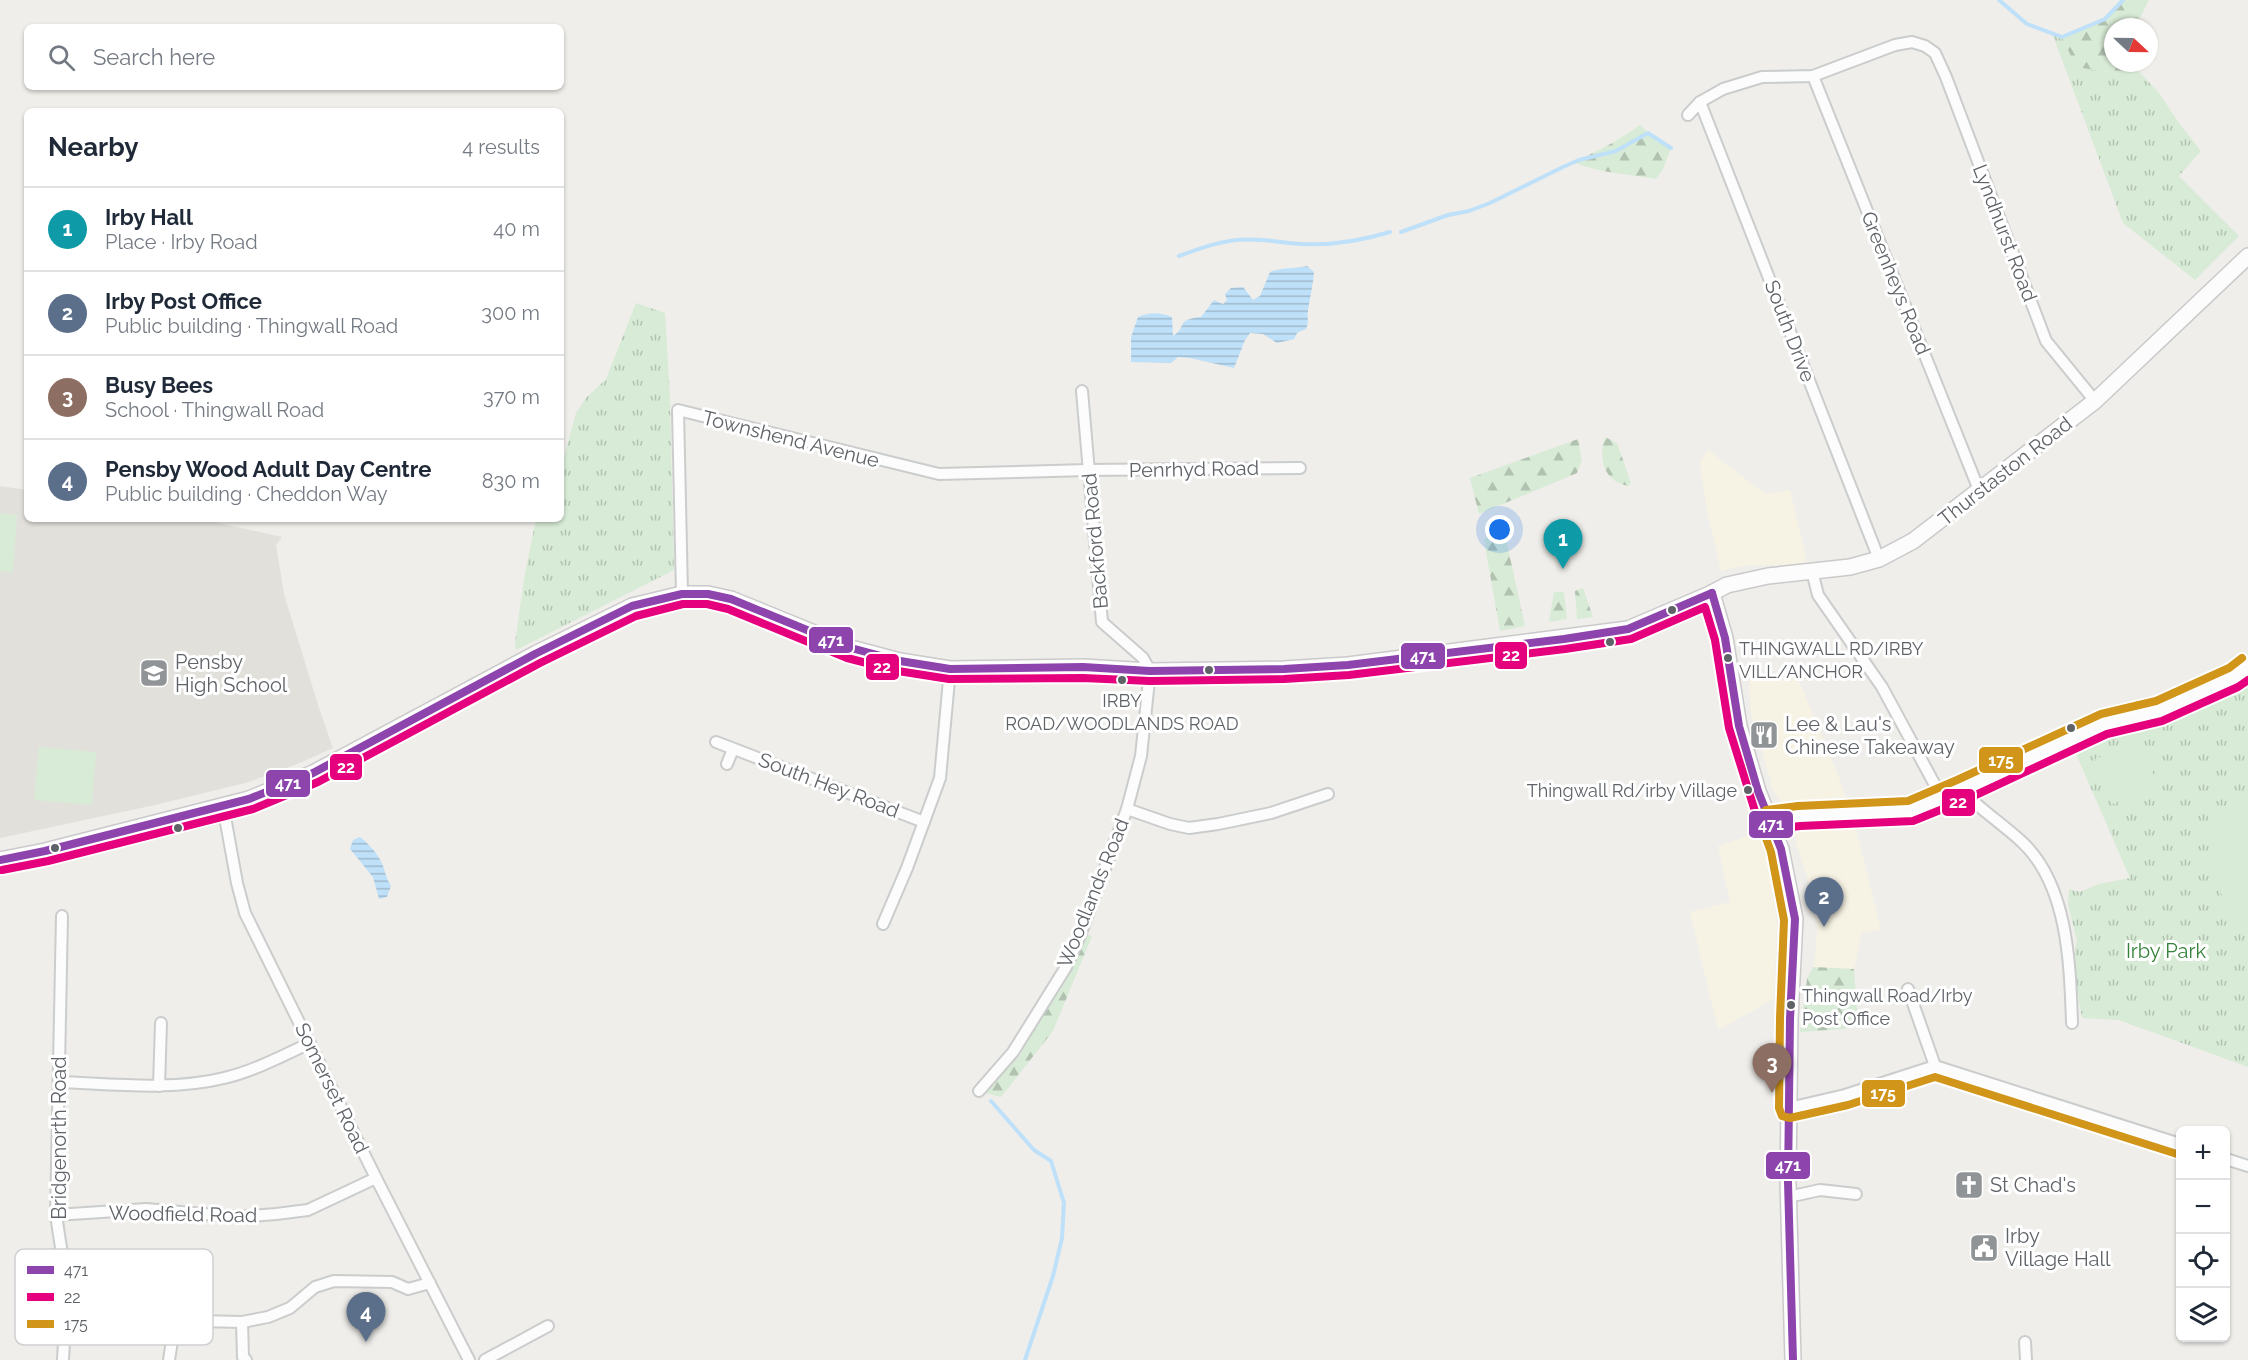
<!DOCTYPE html>
<html lang="en">
<head>
<meta charset="utf-8">
<style>
	body { margin:0; font-family:Raleway,sans-serif; background:#f2f2f3; color:#1f2937 }
	.controls { position:absolute; right:18px; bottom:18px; display:grid; overflow:hidden; border-radius:9px; box-shadow:0 2px 4px #0004 }
	.controls button { width:54px; height:54px; display:grid; place-items:center; padding:0; border:0; border-bottom:2px solid #e0e1e3; background:#fff; color:#1f2937; font:30px sans-serif }
	.compass { position:absolute; left:2104px; top:18px; width:54px; height:54px; border-radius:50%; background:#fff; box-shadow:0 2px 4px #0004; rotate:112deg }
	.you { position:absolute; left:1500px; top:530px; width:21px; height:21px; margin:-15px; border:4px solid #fff; border-radius:50%; background:#1a73e8; box-shadow:0 0 0 9px #1a73e833 }
	.badge { display:grid; place-items:center; width:39px; height:39px; border-radius:50%; background:#b45309; color:#fff; font-size:20px; font-weight:700 }
	.pin { position:absolute; translate:-50% -50px; filter:drop-shadow(0 2px 3px #0008) }
	.pin::after { content:''; position:absolute; top:32px; width:21px; height:18px; background:inherit; clip-path:polygon(0 0,100% 0,50% 100%) }
	.list { margin:0; padding:0; list-style:none }
	h2 { display:flex; justify-content:space-between; align-items:center; height:78px; margin:0; padding:0 24px; font-size:26px }
	h2 small { font-size:20px; font-weight:400; color:#747a83 }
	.list li { display:grid; grid-template-columns:39px 1fr auto; gap:18px; align-items:center; box-sizing:border-box; height:84px; padding:0 24px; border-top:2px solid #e0e1e3 }
	.list b { display:block; font-size:22px; white-space:nowrap }
	.list p { margin:0; font-size:20px; white-space:nowrap; color:#747a83 }
	.list em { font-size:20px; font-style:normal; color:#747a83 }
	.icon { flex:none; width:33px; height:33px; fill:none; stroke:currentColor; stroke-width:2; stroke-linecap:round; stroke-linejoin:round }
	.map { position:relative; flex:none; width:2248px; height:1360px; overflow:hidden }
	.search { position:absolute; background:#fff; box-shadow:0 2px 4px #0004; left:24px; top:24px; width:540px; height:66px; display:flex; align-items:center; gap:15px; box-sizing:border-box; padding:0 21px; border-radius:9px; color:#747a83; font-size:22px }
	.panel { position:absolute; background:#fff; box-shadow:0 2px 4px #0004; left:24px; top:108px; width:540px; height:414px; border-radius:9px }
	.map>svg:first-child { display:block }
	.commercial { fill:#f7f3e4 }
	.education { fill:#e2e0da }
	.grass { fill:url(#grass-tufts) }
	.forest { fill:url(#forest-firs) }
	.garden { fill:#d8ebd6 }
	.water { fill:url(#water-rules) }
	.lines { fill:none; stroke-linecap:round; stroke-linejoin:round }
	.stream { stroke:#bfe0f9; stroke-width:4 }
	.street-casing { stroke:#cbcccc; stroke-width:14 }
	.secondary-casing { stroke:#cacacb; stroke-width:18 }
	.street { stroke:#fdfcfc; stroke-width:10 }
	.secondary { stroke:#fdfcfc; stroke-width:15 }
	.bus-1-casing { stroke:#fff; stroke-width:12 }
	.bus-2-casing { stroke:#fff; stroke-width:12 }
	.bus-3-casing { stroke:#fff; stroke-width:12 }
	.bus-1 { stroke:#8e44ad; stroke-width:8 }
	.bus-2 { stroke:#e5007d; stroke-width:8 }
	.bus-3 { stroke:#d1951a; stroke-width:8 }
	.bus-dot { fill:#5f6368; stroke:#fff; stroke-width:2 }
	.labels { text-anchor:middle; dominant-baseline:central; stroke-width:6; stroke-linejoin:round; paint-order:stroke }
	.bus-label { font-size:18px; fill:#5f6368; stroke:#fff; text-anchor:start }
	.street-label { font-size:20px; fill:#5f6368; stroke:#fff }
	.poi-label { font-size:20px; fill:#5f6368; stroke:#fff; text-anchor:start }
	.park-label { font-size:20px; fill:#348238; stroke:#fff }
	.key { fill:#fff; stroke:#cfd0d2; stroke-width:1.5 }
	.key-label { font-size:16px; fill:#5f6368 }
	.line-badge { stroke:#fff; stroke-width:2 }
	.badge-label { font-size:16px; text-anchor:middle; font-weight:bold; fill:#fff }
</style>
</head>
<body>
<div class="map">
<svg width="2248" height="1360" viewBox="0 0 2248 1360">
	<defs>
		<pattern id="grass-tufts" width="24" height="20" patternUnits="userSpaceOnUse" patternTransform="scale(1.5)"><rect width="24" height="20" fill="#d8ebd6"/><path d="M3 7l-1-3M5 7V3M7 7l1-3M15 17l-1-3M17 17v-4M19 17l1-3" fill="none" stroke="#b2c2b1"/></pattern>
		<pattern id="forest-firs" width="22" height="20" patternUnits="userSpaceOnUse" patternTransform="scale(1.5)"><rect width="22" height="20" fill="#d8ebd6"/><path d="M5 1l3.5 6h-7zM16 11l3.5 6h-7z" fill="#b2c2b1"/></pattern>
		<pattern id="water-rules" width="6" height="5" patternUnits="userSpaceOnUse" patternTransform="scale(1.5)"><rect width="6" height="5" fill="#bfe0f9"/><path d="M0 2.5h6" fill="none" stroke="#9eb9cd"/></pattern>
	</defs>
	<rect width="100%" height="100%" fill="#efeeea"/>
	<!-- commercial -->
	<g class="commercial">
		<polygon points="1708,450 1765,494 1790,490 1807,562 1785,565 1741,566 1721,571 1707,510 1700,463"/>
		<polygon points="1798,679 1836,770 1850,808 1789,806 1782,802 1773,790 1751,713 1749,681"/>
		<polygon points="1799,821 1854,821 1881,930 1862,932 1854,969 1813,967 1815,960 1818,913 1793,832"/>
		<polygon points="1758,832 1768,865 1777,923 1774,999 1718,1030 1690,912 1730,902 1718,846"/>
	</g>
	<!-- education -->
	<polygon class="education" points="0,486 27,490 27,519 200,519 282,537 276,545 284,594 319,708 333,748 302,762 249,782 155,805 0,838"/>
	<!-- grass -->
	<g class="grass">
		<polygon points="2052,33 2062,37 2076,67 2121,74 2128,63 2131,63 2159,93 2179,123 2201,151 2179,176 2239,236 2195,280 2123,223"/>
		<polygon points="636,303 665,313 670,397 674,570 516,650 515,643 524,579 536,519 561,519 561,461 564,457 576,413 586,398 606,379"/>
		<polygon points="2248,682 2248,1067 2119,1020 2082,1018 2072,963 2077,941 2068,904 2069,889 2080,892 2099,884 2130,878 2076,754"/>
	</g>
	<!-- forest -->
	<g class="forest">
		<polygon points="2123,0 2149,0 2138,22 2140,27 2113,27 2113,63 2128,63 2121,74 2076,67 2062,37 2105,19"/>
		<path d="M1640,125l8,8 23,15 -8,21 -7,10c-28,-5 -57,-6 -83,-17 24,-10 46,-22 67,-37z"/>
		<path d="M1605,437l12,6 14,40 -3,3c-25,-5 -30,-28 -23,-49z"/>
		<polygon points="1578,439 1582,460 1577,473 1479,514 1470,478"/>
		<polygon points="1491,535 1506,539 1525,626 1500,631 1484,540"/>
		<polygon points="1583,588 1593,617 1577,619 1575,591"/>
		<polygon points="1554,592 1564,592 1567,619 1549,622"/>
		<polygon points="1085,934 1092,936 1053,1031 1001,1097 981,1092 1020,1055 1030,1034 1069,970"/>
		<polygon points="1813,967 1854,969 1858,1025 1844,1029 1800,1032 1807,979"/>
	</g>
	<!-- garden -->
	<g class="garden">
		<polygon points="0,513 17,515 13,572 0,571"/>
		<polygon points="2139,740 2158,785 2113,804 2095,759"/>
		<polygon points="39,747 96,752 92,805 34,800"/>
		<polygon points="2248,808 2248,919 2226,922 2208,815"/>
	</g>
	<!-- water -->
	<g class="water">
		<path d="M1307,266l7,6c-1,13 -4,25 -6,38 -1,8 1,12 -2,19l-9,4 -3,6 -17,4 -14,-9 -13,-1 -5,7 -11,28 -44,-10 -12,-1 -7,6 -40,-1v-25l7,-20c12,-5 21,-5 34,0l1,19c15,-9 1,-16 28,-19l13,-17 9,4 4,-4 -2,-6 6,-6 12,-1 10,13 7,-4 10,-24c10,-5 26,-3 37,-6z"/>
		<path d="M360,837c9,7 17,16 22,26 3,8 4,15 9,23l-4,11 -8,2 -6,-22 -23,-28 3,-9z"/>
	</g>
	<g class="lines">
		<!-- stream -->
		<g class="stream">
			<polyline points="1999,0 2027,24 2062,37 2105,19 2123,0"/>
			<polyline points="1401,232 1448,215 1469,211 1490,203 1563,167 1579,160 1616,151 1648,133 1671,148"/>
			<path d="M1179,256c19,-7 38,-14 58,-16 18,-2 34,1 52,3 34,4 68,-1 101,-11"/>
			<polyline points="991,1101 1034,1150 1051,1161 1064,1203 1062,1238 1053,1276 1025,1360"/>
		</g>
		<!-- street casing -->
		<g class="street-casing">
			<g id="street">
				<polyline points="1813,76 1979,490"/>
				<polyline points="1700,102 1879,559"/>
				<polyline points="1688,115 1700,102 1723,89 1762,77 1813,76 1895,45 1912,42 1925,46 1935,53 1946,77 2046,341 2095,401"/>
				<polyline points="682,594 678,410 939,474 1088,470 1300,468"/>
				<polyline points="716,742 924,822"/>
				<polyline points="727,764 733,749"/>
				<path d="M1961,790c19,19 40,33 60,51 47,43 49,122 51,182"/>
				<polyline points="223,806 237,883 245,913 376,1178 469,1360"/>
				<polyline points="1127,809 1170,824 1189,828 1218,824 1271,813 1328,794"/>
				<polyline points="1769,820 1799,816 1910,811 1942,798 1882,687 1818,595 1812,571"/>
				<polyline points="62,916 56,1215 67,1287 63,1360"/>
				<polyline points="883,924 907,868 940,778 950,669"/>
				<polyline points="1908,989 1935,1066"/>
				<path d="M59,1082c54,2 112,9 165,-4 30,-7 58,-22 86,-35"/>
				<polyline points="159,1086 161,1023"/>
				<polyline points="979,1091 1013,1052 1066,967 1079,938 1127,809 1141,756 1150,671 1143,658 1102,622 1082,391"/>
				<polyline points="1789,1108 1845,1095 1935,1066 2180,1144"/>
				<polyline points="2226,1159 2248,1166"/>
				<polyline points="1788,1197 1820,1190 1856,1194"/>
				<polyline points="56,1215 146,1209 238,1217 276,1214 308,1210 376,1178"/>
				<polyline points="242,1322 243,1357 246,1360"/>
				<polyline points="2025,1342 2026,1360"/>
				<polyline points="169,1360 172,1341 178,1325 199,1321 242,1322 268,1317 290,1308 315,1287 334,1281 392,1282 408,1289 430,1283"/>
				<polyline points="485,1360 548,1326"/>
			</g>
		</g>
		<!-- secondary casing -->
		<g class="secondary-casing">
			<g id="secondary">
				<polyline points="1712,593 1725,638 1739,726 1758,791 1781,849 1795,919 1790,1019 1788,1182 1793,1360"/>
				<polyline points="1942,798 2104,724 2159,711 2234,677 2248,667"/>
				<polyline points="0,860 45,851 249,799 313,773 535,654 632,606 682,594 708,594 731,599 851,648 900,661 950,669 1083,667 1150,671 1284,669 1348,665 1628,629 1710,594 1727,585 1768,576 1850,567 1879,559 1913,541 2095,401 2248,256"/>
			</g>
		</g>
		<!-- street -->
		<use href="#street" class="street"/>
		<!-- secondary -->
		<use href="#secondary" class="secondary"/>
		<!-- bus-1 casing -->
		<g class="bus-1-casing">
			<g id="bus-1">
				<polyline points="1712,593 1725,638 1739,726 1758,791 1781,849 1795,919 1790,1019 1788,1182 1793,1360"/>
				<polyline points="0,860 45,851 249,799 313,773 535,654 632,606 682,594 708,594 731,599 851,648 900,661 950,669 1083,667 1150,671 1284,669 1348,665 1564,639 1628,629 1712,593"/>
			</g>
		</g>
		<!-- bus-2 casing -->
		<g class="bus-2-casing">
			<polyline id="bus-2" points="2,870 48,861 253,809 318,782 540,663 636,616 683,604 707,604 728,609 847,658 898,671 949,679 1083,678 1150,681 1284,679 1349,675 1565,649 1631,639 1705,607 1715,640 1729,728 1759,824 1768,830 1800,826 1913,821 1965,800 2107,734 2162,721 2238,687 2248,680"/>
		</g>
		<!-- bus-3 casing -->
		<g class="bus-3-casing">
			<polyline id="bus-3" points="2177,1154 1935,1077 1848,1105 1790,1118 1782,1116 1779,1108 1780,1018 1784,920 1771,852 1759,819 1761,814 1766,810 1798,806 1908,801 1957,780 2101,714 2156,701 2229,668 2242,658"/>
		</g>
		<!-- bus-1 -->
		<use href="#bus-1" class="bus-1"/>
		<!-- bus-2 -->
		<use href="#bus-2" class="bus-2"/>
		<!-- bus-3 -->
		<use href="#bus-3" class="bus-3"/>
	</g>
	<!-- icons -->
	<defs>
		<g id="school-square" transform="scale(1.5)"><rect x="-9" y="-9" width="18" height="18" rx="4" fill="#919496" stroke="#fff"/><path d="M0-5L7-2L0 1L-7-2ZM-4 1L0 2.5L4 1V4Q0 6-4 4Z" fill="#fff"/></g>
		<g id="restaurant-square" transform="scale(1.5)"><rect x="-9" y="-9" width="18" height="18" rx="4" fill="#919496" stroke="#fff"/><path d="M-5-6h1v4h1v-4h1v4h1v-4h1v5L-1.5 .5V6h-2V.5L-5-1ZM5-6V6H3V1.5H1.5Q1.5-4 5-6Z" fill="#fff"/></g>
		<g id="church-square" transform="scale(1.5)"><rect x="-9" y="-9" width="18" height="18" rx="4" fill="#919496" stroke="#fff"/><path d="M-1.2-6h2.4v3.5h3.3v2.4h-3.3V6h-2.4V-.1h-3.3v-2.4h3.3Z" fill="#fff"/></g>
		<g id="civic-square" transform="scale(1.5)"><rect x="-9" y="-9" width="18" height="18" rx="4" fill="#919496" stroke="#fff"/><path d="M-.6-6.5H3V-4.5H.6V-3L4-1V1h2V6H-6V1h2V-1L-.6-3ZM-1.2 2.5V6h2.4V2.5Z" fill="#fff"/></g>
	</defs>
	<g fill-rule="evenodd">
		<use href="#school-square" x="154" y="673"/>
		<use href="#restaurant-square" x="1764" y="735"/>
		<use href="#church-square" x="1969" y="1185"/>
		<use href="#civic-square" x="1984" y="1248"/>
	</g>
	<!-- markers -->
	<g class="bus-dot">
		<circle cx="1672" cy="610" r="5"/>
		<circle cx="1610" cy="642" r="5"/>
		<circle cx="1728" cy="658" r="5"/>
		<circle cx="1209" cy="670" r="5"/>
		<circle cx="1122" cy="680" r="5"/>
		<circle cx="2071" cy="728" r="5"/>
		<circle cx="1748" cy="790" r="5"/>
		<circle cx="178" cy="828" r="5"/>
		<circle cx="55" cy="848" r="5"/>
		<circle cx="1791" cy="1005" r="5"/>
	</g>
	<g class="labels">
		<!-- bus labels -->
		<g class="bus-label">
			<text x="1739" y="648">THINGWALL RD/IRBY<tspan x="1739" dy="23">VILL/ANCHOR</tspan></text>
			<text x="1122" y="700" text-anchor="middle">IRBY<tspan x="1122" dy="23">ROAD/WOODLANDS ROAD</tspan></text>
			<text x="1737" y="790" text-anchor="end">Thingwall Rd/irby Village</text>
			<text x="1802" y="995">Thingwall Road/Irby<tspan x="1802" dy="23">Post Office</tspan></text>
		</g>
		<!-- street labels -->
		<g class="street-label">
			<text transform="translate(2005 233) rotate(69)">Lyndhurst Road</text>
			<text transform="translate(1896 283) rotate(68)">Greenheys Road</text>
			<text transform="translate(1790 331) rotate(69)">South Drive</text>
			<text transform="translate(791 439) rotate(14)">Townshend Avenue</text>
			<text transform="translate(1194 469) rotate(-1)">Penrhyd Road</text>
			<text transform="translate(2005 471) rotate(-38)">Thurstaston Road</text>
			<text transform="translate(1095 541) rotate(-95)">Backford Road</text>
			<text transform="translate(829 785) rotate(21)">South Hey Road</text>
			<text transform="translate(1093 893) rotate(-68)">Woodlands Road</text>
			<text transform="translate(332 1088) rotate(64)">Somerset Road</text>
			<text transform="translate(59 1138) rotate(-90)">Bridgenorth Road</text>
			<text transform="translate(183 1214) rotate(1)">Woodfield Road</text>
		</g>
		<!-- poi labels -->
		<g class="poi-label">
			<text x="175" y="662">Pensby<tspan x="175" dy="23">High School</tspan></text>
			<text x="1785" y="724">Lee &amp; Lau's<tspan x="1785" dy="23">Chinese Takeaway</tspan></text>
			<text x="1990" y="1185">St Chad's</text>
			<text x="2005" y="1236">Irby<tspan x="2005" dy="23">Village Hall</tspan></text>
		</g>
		<!-- park labels -->
		<g class="park-label">
			<text x="2166" y="951">Irby Park</text>
		</g>
	</g>
	<!-- legend -->
	<rect x="15" y="1249" width="198" height="96" rx="9" class="key"/>
	<rect x="27" y="1266" width="27" height="8" fill="#8e44ad"/>
	<rect x="27" y="1293" width="27" height="8" fill="#e5007d"/>
	<rect x="27" y="1320" width="27" height="8" fill="#d1951a"/>
	<g class="key-label">
		<text x="64" y="1276">471</text>
		<text x="64" y="1303">22</text>
		<text x="64" y="1330">175</text>
	</g>
	<g class="line-badge">
		<rect x="808" y="626" width="46" height="28" rx="6" fill="#8e44ad"/>
		<rect x="1494" y="641" width="34" height="29" rx="6" fill="#e5007d"/>
		<rect x="1400" y="642" width="46" height="28" rx="6" fill="#8e44ad"/>
		<rect x="865" y="653" width="35" height="28" rx="6" fill="#e5007d"/>
		<rect x="1978" y="746" width="46" height="28" rx="6" fill="#d1951a"/>
		<rect x="329" y="753" width="34" height="28" rx="6" fill="#e5007d"/>
		<rect x="265" y="769" width="46" height="29" rx="6" fill="#8e44ad"/>
		<rect x="1941" y="788" width="35" height="29" rx="6" fill="#e5007d"/>
		<rect x="1748" y="810" width="46" height="29" rx="6" fill="#8e44ad"/>
		<rect x="1861" y="1079" width="45" height="29" rx="6" fill="#d1951a"/>
		<rect x="1765" y="1151" width="46" height="29" rx="6" fill="#8e44ad"/>
	</g>
	<g class="badge-label">
		<text x="831" y="646">471</text>
		<text x="1511" y="661">22</text>
		<text x="1423" y="662">471</text>
		<text x="882" y="673">22</text>
		<text x="2001" y="766">175</text>
		<text x="346" y="773">22</text>
		<text x="288" y="789">471</text>
		<text x="1958" y="808">22</text>
		<text x="1771" y="830">471</text>
		<text x="1883" y="1099">175</text>
		<text x="1788" y="1171">471</text>
	</g>
</svg>
<div class="controls">
<button>+</button>
<button>−</button>
<button><svg class="icon" aria-label="locate" viewBox="0 0 24 24"><circle cx="12" cy="12" r="6"/><path d="M12 2v4M12 18v4M2 12h4M18 12h4"/></svg></button>
<button><svg class="icon" aria-label="layers" viewBox="0 0 24 24"><path d="M12 4l9 5-9 5-9-5zM3 14l9 5 9-5"/></svg></button>
</div>
<svg class="compass" viewBox="-18 -18 36 36"><path d="M0-13l5 13h-10z" fill="#e53935"/><path d="M0 13l5-13h-10z" fill="#747a83"/></svg>
<div class="you"></div>
<div class="pin badge" style="left:1563px;top:569px;background:#0f9aa8">1</div>
<div class="pin badge" style="left:1824px;top:927px;background:#5c6f8a">2</div>
<div class="pin badge" style="left:1772px;top:1093px;background:#8d6e63">3</div>
<div class="pin badge" style="left:366px;top:1342px;background:#5c6f8a">4</div>
<div class="search"><svg class="icon" aria-label="search" viewBox="0 0 24 24"><circle cx="10" cy="10" r="6"/><path d="M15 15l6 6"/></svg>Search here</div>
<section class="panel">
<h2>Nearby<small>4 results</small></h2>
<ul class="list">
<li><span class="badge" style="background:#0f9aa8">1</span><div><b>Irby Hall</b><p>Place · Irby Road</p></div><em>40 m</em></li>
<li><span class="badge" style="background:#5c6f8a">2</span><div><b>Irby Post Office</b><p>Public building · Thingwall Road</p></div><em>300 m</em></li>
<li><span class="badge" style="background:#8d6e63">3</span><div><b>Busy Bees</b><p>School · Thingwall Road</p></div><em>370 m</em></li>
<li><span class="badge" style="background:#5c6f8a">4</span><div><b>Pensby Wood Adult Day Centre</b><p>Public building · Cheddon Way</p></div><em>830 m</em></li>
</ul>
</section>
</div>
</body>
</html>
